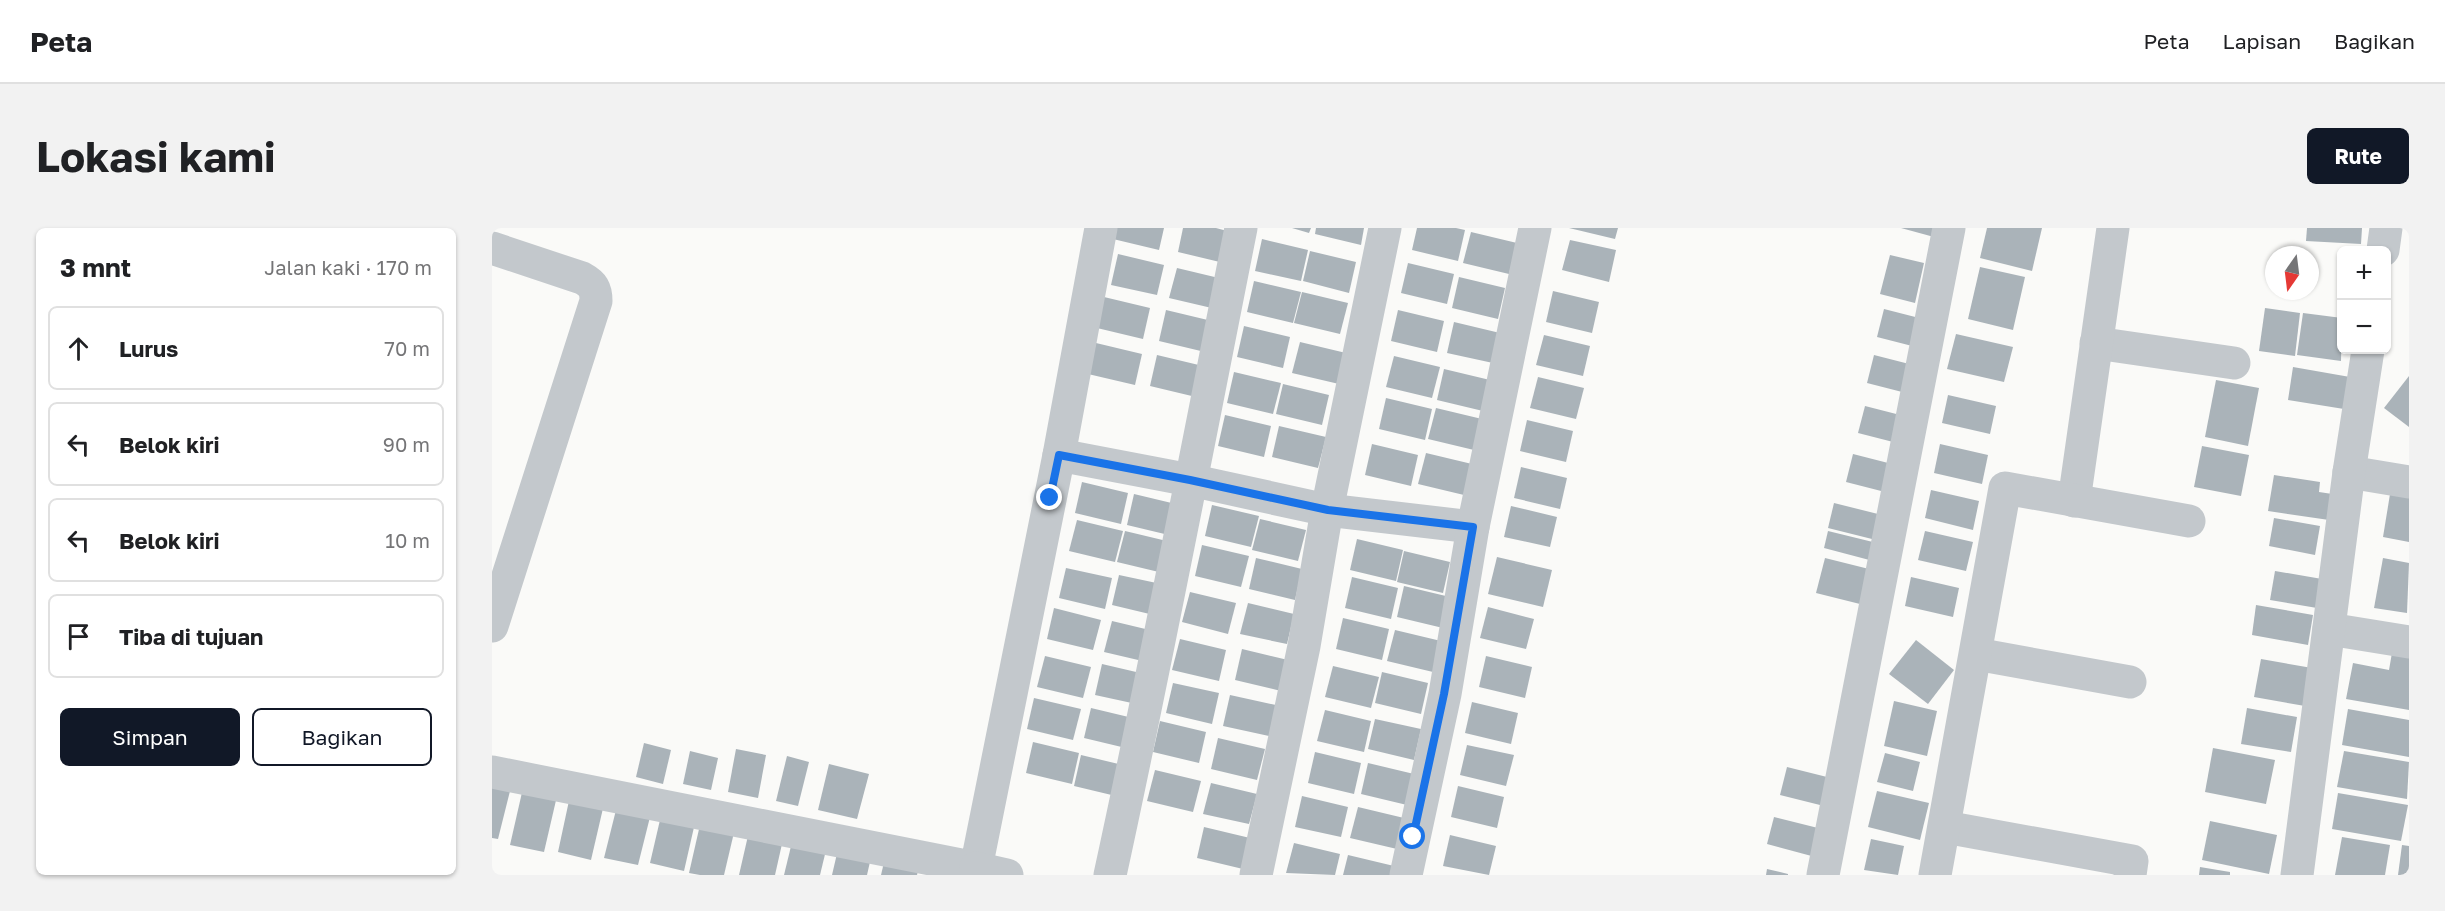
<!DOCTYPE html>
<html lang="id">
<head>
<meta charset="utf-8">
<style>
	body { margin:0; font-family:"Golos Text",sans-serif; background:#f2f2f2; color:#202124 }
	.controls { position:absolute; right:18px; top:18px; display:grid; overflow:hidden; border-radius:9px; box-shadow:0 2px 4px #0004 }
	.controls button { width:54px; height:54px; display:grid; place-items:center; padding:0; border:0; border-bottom:2px solid #e0e0e0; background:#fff; color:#202124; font:30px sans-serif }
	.compass { position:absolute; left:1773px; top:18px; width:54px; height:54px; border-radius:50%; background:#fff; box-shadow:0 2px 4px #0004; rotate:194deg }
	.stop { position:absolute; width:18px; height:18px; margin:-14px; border:4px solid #1a73e8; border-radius:50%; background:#fff }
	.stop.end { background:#1a73e8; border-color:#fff; box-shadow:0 2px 6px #0008 }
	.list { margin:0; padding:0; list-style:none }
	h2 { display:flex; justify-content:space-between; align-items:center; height:78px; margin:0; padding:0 24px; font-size:26px }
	h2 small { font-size:20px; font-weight:400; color:#757577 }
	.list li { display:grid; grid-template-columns:39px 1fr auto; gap:18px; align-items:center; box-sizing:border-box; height:84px; margin:0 12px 12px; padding:0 12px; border:2px solid #e0e0e0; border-radius:9px }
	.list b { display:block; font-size:22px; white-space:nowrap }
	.list em { font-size:20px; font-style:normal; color:#757577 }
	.actions { display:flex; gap:12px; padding:18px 24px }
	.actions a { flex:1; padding:14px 0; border:2px solid #111827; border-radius:9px; text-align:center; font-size:21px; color:#111827 }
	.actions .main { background:#111827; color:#fff }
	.icon { flex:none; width:33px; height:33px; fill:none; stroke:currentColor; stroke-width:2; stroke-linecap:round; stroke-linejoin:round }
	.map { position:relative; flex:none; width:1917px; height:647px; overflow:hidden; border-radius:9px }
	header { display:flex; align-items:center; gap:36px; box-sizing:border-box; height:84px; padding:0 30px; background:#fff; border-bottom:2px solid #e0e0e0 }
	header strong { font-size:28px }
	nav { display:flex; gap:33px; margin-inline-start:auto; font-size:21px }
	.intro { display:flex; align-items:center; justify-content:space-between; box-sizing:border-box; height:144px; padding:0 36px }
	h1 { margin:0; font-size:42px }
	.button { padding:15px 27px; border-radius:9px; background:#111827; color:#fff; font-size:21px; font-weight:700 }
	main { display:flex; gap:36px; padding:0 36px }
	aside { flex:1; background:#fff; border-radius:9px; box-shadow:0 2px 4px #0004 }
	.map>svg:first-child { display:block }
	.building { fill:#aab3b9 }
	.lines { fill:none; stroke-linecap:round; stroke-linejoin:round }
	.minor { stroke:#c3c8cc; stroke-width:33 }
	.route { stroke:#1a73e8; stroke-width:8 }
</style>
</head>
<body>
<header>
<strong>Peta</strong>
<nav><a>Peta</a><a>Lapisan</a><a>Bagikan</a></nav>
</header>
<div class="intro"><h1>Lokasi kami</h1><a class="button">Rute</a></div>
<main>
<aside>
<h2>3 mnt<small>Jalan kaki · 170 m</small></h2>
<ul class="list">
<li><svg class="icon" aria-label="ahead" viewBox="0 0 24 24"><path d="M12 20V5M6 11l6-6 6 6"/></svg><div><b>Lurus</b></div><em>70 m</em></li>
<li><svg class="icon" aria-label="left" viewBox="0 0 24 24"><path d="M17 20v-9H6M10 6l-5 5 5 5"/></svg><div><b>Belok kiri</b></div><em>90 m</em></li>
<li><svg class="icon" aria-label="left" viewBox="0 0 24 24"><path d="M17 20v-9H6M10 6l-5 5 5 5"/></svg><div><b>Belok kiri</b></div><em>10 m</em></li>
<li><svg class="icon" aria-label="arrive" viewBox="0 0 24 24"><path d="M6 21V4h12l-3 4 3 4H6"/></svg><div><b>Tiba di tujuan</b></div></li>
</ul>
<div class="actions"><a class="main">Simpan</a><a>Bagikan</a></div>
</aside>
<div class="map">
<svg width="1917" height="647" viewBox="0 0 1917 647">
	<rect width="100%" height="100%" fill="#fafaf8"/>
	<!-- building -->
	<g class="building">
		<polygon points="624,0 672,0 667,22 621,11"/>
		<polygon points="691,0 724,0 739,4 732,35 686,24"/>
		<polygon points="800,0 819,0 817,5"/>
		<polygon points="824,0 872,0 869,17 823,6"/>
		<polygon points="925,0 964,0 973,2 966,33 920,22"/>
		<polygon points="1077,0 1126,0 1123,11"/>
		<polygon points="1409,0 1444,0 1442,9"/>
		<polygon points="1495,0 1550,0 1540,43 1488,30"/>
		<polygon points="1815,0 1870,0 1869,16 1814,13"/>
		<polygon points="979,4 1025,15 1017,46 971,35"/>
		<polygon points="770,11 816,22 809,53 763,43"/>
		<polygon points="1078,12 1124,22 1117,54 1070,42"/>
		<polygon points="818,23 864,34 857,65 811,53"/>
		<polygon points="626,26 672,37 665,67 619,57"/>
		<polygon points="1398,27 1432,35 1423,75 1388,66"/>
		<polygon points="916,35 962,46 955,76 909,65"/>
		<polygon points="1488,39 1533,49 1521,102 1476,91"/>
		<polygon points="685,40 731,51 724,81 677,70"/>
		<polygon points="967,49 1013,60 1006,91 960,80"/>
		<polygon points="762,53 809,64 801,95 755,84"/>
		<polygon points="1061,63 1107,74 1100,105 1054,94"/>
		<polygon points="810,64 856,75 848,106 802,95"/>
		<polygon points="612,69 658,80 651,111 605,100"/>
		<polygon points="1773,80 1808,85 1803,128 1767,123"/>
		<polygon points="1392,81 1435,92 1428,120 1385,109"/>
		<polygon points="674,82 720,93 713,124 667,113"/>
		<polygon points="906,82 952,93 945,124 899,113"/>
		<polygon points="1811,85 1850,90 1849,133 1805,127"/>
		<polygon points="962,94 1008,105 1001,135 955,125"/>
		<polygon points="752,98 798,109 791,140 745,129"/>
		<polygon points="1464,106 1521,119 1512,154 1455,141"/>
		<polygon points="1052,107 1098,118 1091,148 1044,137"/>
		<polygon points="808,114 854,125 847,156 800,145"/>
		<polygon points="604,115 650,126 643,157 596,146"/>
		<polygon points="665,127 711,138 704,169 658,158"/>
		<polygon points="1382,127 1425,138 1418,166 1375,155"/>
		<polygon points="902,128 948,139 940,170 894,159"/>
		<polygon points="1801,139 1858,149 1852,181 1796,172"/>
		<polygon points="952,141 998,152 991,183 945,172"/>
		<polygon points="742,144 789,155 781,186 735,175"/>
		<polygon points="1917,148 1917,199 1892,180"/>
		<polygon points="1046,149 1092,160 1084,191 1038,180"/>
		<polygon points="1724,152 1767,160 1756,218 1713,209"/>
		<polygon points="791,156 837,167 830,197 784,186"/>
		<polygon points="1456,167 1504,178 1498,206 1450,195"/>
		<polygon points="894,170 940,181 933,212 887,201"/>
		<polygon points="1373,178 1416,189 1409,216 1366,205"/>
		<polygon points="944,180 990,191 982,222 936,211"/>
		<polygon points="733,187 779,198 772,229 726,218"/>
		<polygon points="1035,192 1081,203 1074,234 1028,223"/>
		<polygon points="787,198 834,209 826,240 780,229"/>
		<polygon points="880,216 926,227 919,258 873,247"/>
		<polygon points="1448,216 1496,227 1490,256 1442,245"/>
		<polygon points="1710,218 1757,227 1749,268 1702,259"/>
		<polygon points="934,225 980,236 972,267 926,256"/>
		<polygon points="1361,226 1404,237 1397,265 1354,254"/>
		<polygon points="1029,239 1075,250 1068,281 1022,270"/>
		<polygon points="1782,247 1828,254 1827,264 1847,267 1844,293 1776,283"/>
		<polygon points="590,254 636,265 629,296 583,285"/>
		<polygon points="1899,260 1917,263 1917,314 1891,309"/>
		<polygon points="1439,262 1487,273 1481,302 1433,290"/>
		<polygon points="642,266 688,277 681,308 635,297"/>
		<polygon points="1342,275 1394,288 1388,313 1336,300"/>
		<polygon points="720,277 767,288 759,319 713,308"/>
		<polygon points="1019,278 1065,289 1058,319 1012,309"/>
		<polygon points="1782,290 1828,298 1823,327 1777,318"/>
		<polygon points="768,291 814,302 806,333 760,322"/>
		<polygon points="585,292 631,303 623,334 577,323"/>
		<polygon points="633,303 679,314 671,345 625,334"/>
		<polygon points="1336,303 1389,316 1385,334 1332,320"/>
		<polygon points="1433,303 1481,314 1474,343 1426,332"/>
		<polygon points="865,311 911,322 904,353 858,342"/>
		<polygon points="710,317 757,328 749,359 703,348"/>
		<polygon points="912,323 958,334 951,365 905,354"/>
		<polygon points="1005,329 1060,342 1051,379 996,366"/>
		<polygon points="764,330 810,341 803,372 757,361"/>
		<polygon points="1333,330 1381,342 1372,377 1324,365"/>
		<polygon points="1891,330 1917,335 1915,385 1882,380"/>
		<polygon points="574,340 620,350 613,381 567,370"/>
		<polygon points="1783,343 1830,351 1825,380 1778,372"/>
		<polygon points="627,347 674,357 666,388 620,377"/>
		<polygon points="860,349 906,360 899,391 853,380"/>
		<polygon points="1419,349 1467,360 1461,389 1413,378"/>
		<polygon points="912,358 958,369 951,400 905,389"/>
		<polygon points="698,364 744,375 736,406 690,394"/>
		<polygon points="756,375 802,386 795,416 748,406"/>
		<polygon points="1764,377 1821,387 1816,417 1760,407"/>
		<polygon points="996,379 1042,391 1034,421 988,410"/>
		<polygon points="562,380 609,392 601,422 555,411"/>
		<polygon points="851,390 897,401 890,432 844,421"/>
		<polygon points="620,393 666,404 659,435 612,424"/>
		<polygon points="903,402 949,413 941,444 895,433"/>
		<polygon points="688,411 734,422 727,453 680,442"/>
		<polygon points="1424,412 1462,442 1436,476 1397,446"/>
		<polygon points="1901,419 1917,422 1917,482 1854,471 1861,435 1897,442"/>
		<polygon points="750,421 796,432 789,463 743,452"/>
		<polygon points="553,428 599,439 591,470 545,459"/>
		<polygon points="994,428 1040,439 1033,470 987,459"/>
		<polygon points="1769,431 1820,440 1813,478 1762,469"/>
		<polygon points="610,436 657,447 649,477 603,467"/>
		<polygon points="841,438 887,449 879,480 833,469"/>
		<polygon points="890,444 936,455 929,486 883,475"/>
		<polygon points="681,455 727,465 720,496 674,485"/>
		<polygon points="738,467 784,477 777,508 731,498"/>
		<polygon points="542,470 589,481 581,512 535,501"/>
		<polygon points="1402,473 1445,483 1435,528 1392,518"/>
		<polygon points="980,474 1026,485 1019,516 973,505"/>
		<polygon points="599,480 645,491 638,521 592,510"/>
		<polygon points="1755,480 1805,489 1799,524 1749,516"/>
		<polygon points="1856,481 1917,492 1917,529 1850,517"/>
		<polygon points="833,482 879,493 872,524 825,513"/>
		<polygon points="883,491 929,501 922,532 876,521"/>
		<polygon points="668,493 714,504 707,535 661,524"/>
		<polygon points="726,510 773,521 765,552 719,541"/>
		<polygon points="541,514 587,525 580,556 534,545"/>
		<polygon points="152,515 179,522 171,556 144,549"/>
		<polygon points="975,517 1022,527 1014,558 968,547"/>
		<polygon points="1721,520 1783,532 1774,576 1713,564"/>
		<polygon points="244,521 274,527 266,570 236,564"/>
		<polygon points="198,523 226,530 219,562 191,556"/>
		<polygon points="1852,523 1917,534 1915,571 1845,559"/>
		<polygon points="823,524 869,535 862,566 816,555"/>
		<polygon points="1393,525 1428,534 1421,563 1385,554"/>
		<polygon points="589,527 635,538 628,569 582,558"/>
		<polygon points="295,528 317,534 306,578 284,573"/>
		<polygon points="876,535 922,546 915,577 869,566"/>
		<polygon points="337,536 377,546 365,591 326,582"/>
		<polygon points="1295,539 1339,550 1332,578 1288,567"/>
		<polygon points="663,542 709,553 701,584 655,573"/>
		<polygon points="0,551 20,555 6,611 0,610"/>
		<polygon points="719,555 765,566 757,596 711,586"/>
		<polygon points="966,558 1012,569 1005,600 959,589"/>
		<polygon points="31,560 65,568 52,624 18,617"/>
		<polygon points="1385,563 1437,575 1428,612 1376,599"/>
		<polygon points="1846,565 1916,577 1909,613 1840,601"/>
		<polygon points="78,568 112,576 99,632 66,624"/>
		<polygon points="810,568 856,579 849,609 803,599"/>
		<polygon points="126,574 160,581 146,637 112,630"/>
		<polygon points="171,579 205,586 192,643 158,635"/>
		<polygon points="866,579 912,590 905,621 858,610"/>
		<polygon points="210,588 244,596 232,647 208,647 197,645"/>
		<polygon points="1282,589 1334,602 1327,630 1275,616"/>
		<polygon points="1718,593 1785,607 1777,646 1710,632"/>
		<polygon points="258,599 292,607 283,647 247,647"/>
		<polygon points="712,599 758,610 751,641 705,630"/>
		<polygon points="958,607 1004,618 997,647 951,638"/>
		<polygon points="1850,609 1898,617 1893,647 1843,647"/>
		<polygon points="301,610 335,618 328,647 292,647"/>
		<polygon points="1379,611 1412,618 1406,647 1372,642"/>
		<polygon points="802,615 848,626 843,647 794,645"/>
		<polygon points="347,617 380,625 375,647 340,647"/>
		<polygon points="1910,617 1917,618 1917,647 1906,647"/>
		<polygon points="394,626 428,634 425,647 389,647"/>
		<polygon points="856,627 902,638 900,647 851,647"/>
		<polygon points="1708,639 1738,644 1738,647 1707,647"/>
		<polygon points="1275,641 1296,646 1296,647 1274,647"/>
	</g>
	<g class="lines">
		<!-- minor -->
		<g class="minor">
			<path d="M0,20l90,30c11,6 14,11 14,23l-104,325"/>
			<polyline points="1891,22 1894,0"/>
			<polyline points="1604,115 1742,135"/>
			<polyline points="567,227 698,252 835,282 981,299"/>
			<polyline points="1857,244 1917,254"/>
			<polyline points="1582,273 1621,0"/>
			<polyline points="1837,401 1917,414"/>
			<polyline points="1484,426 1638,454"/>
			<polyline points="0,544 484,640 567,227 609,0"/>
			<polyline points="1453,599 1640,633 1638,647"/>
			<polyline points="484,640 515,647"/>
			<path d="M618,647c47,-215 88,-431 131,-647"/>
			<polyline points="764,647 812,418 835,282 893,0"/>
			<polyline points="914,647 953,466 981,299 1043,0"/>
			<polyline points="1331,647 1457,0"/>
			<polyline points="1443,647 1513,260 1697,293"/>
			<polyline points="1805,647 1857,244 1876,122"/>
		</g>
	</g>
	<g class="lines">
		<!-- route -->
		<polyline class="route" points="558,270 567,227 698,252 836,282 981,299 952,466 921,609"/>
	</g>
</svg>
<div class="controls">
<button>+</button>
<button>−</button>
</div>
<svg class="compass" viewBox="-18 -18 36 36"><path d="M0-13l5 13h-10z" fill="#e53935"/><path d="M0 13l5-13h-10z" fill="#757577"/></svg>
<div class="stop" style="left:921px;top:609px"></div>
<div class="stop end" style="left:558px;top:270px"></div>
</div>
</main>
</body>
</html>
